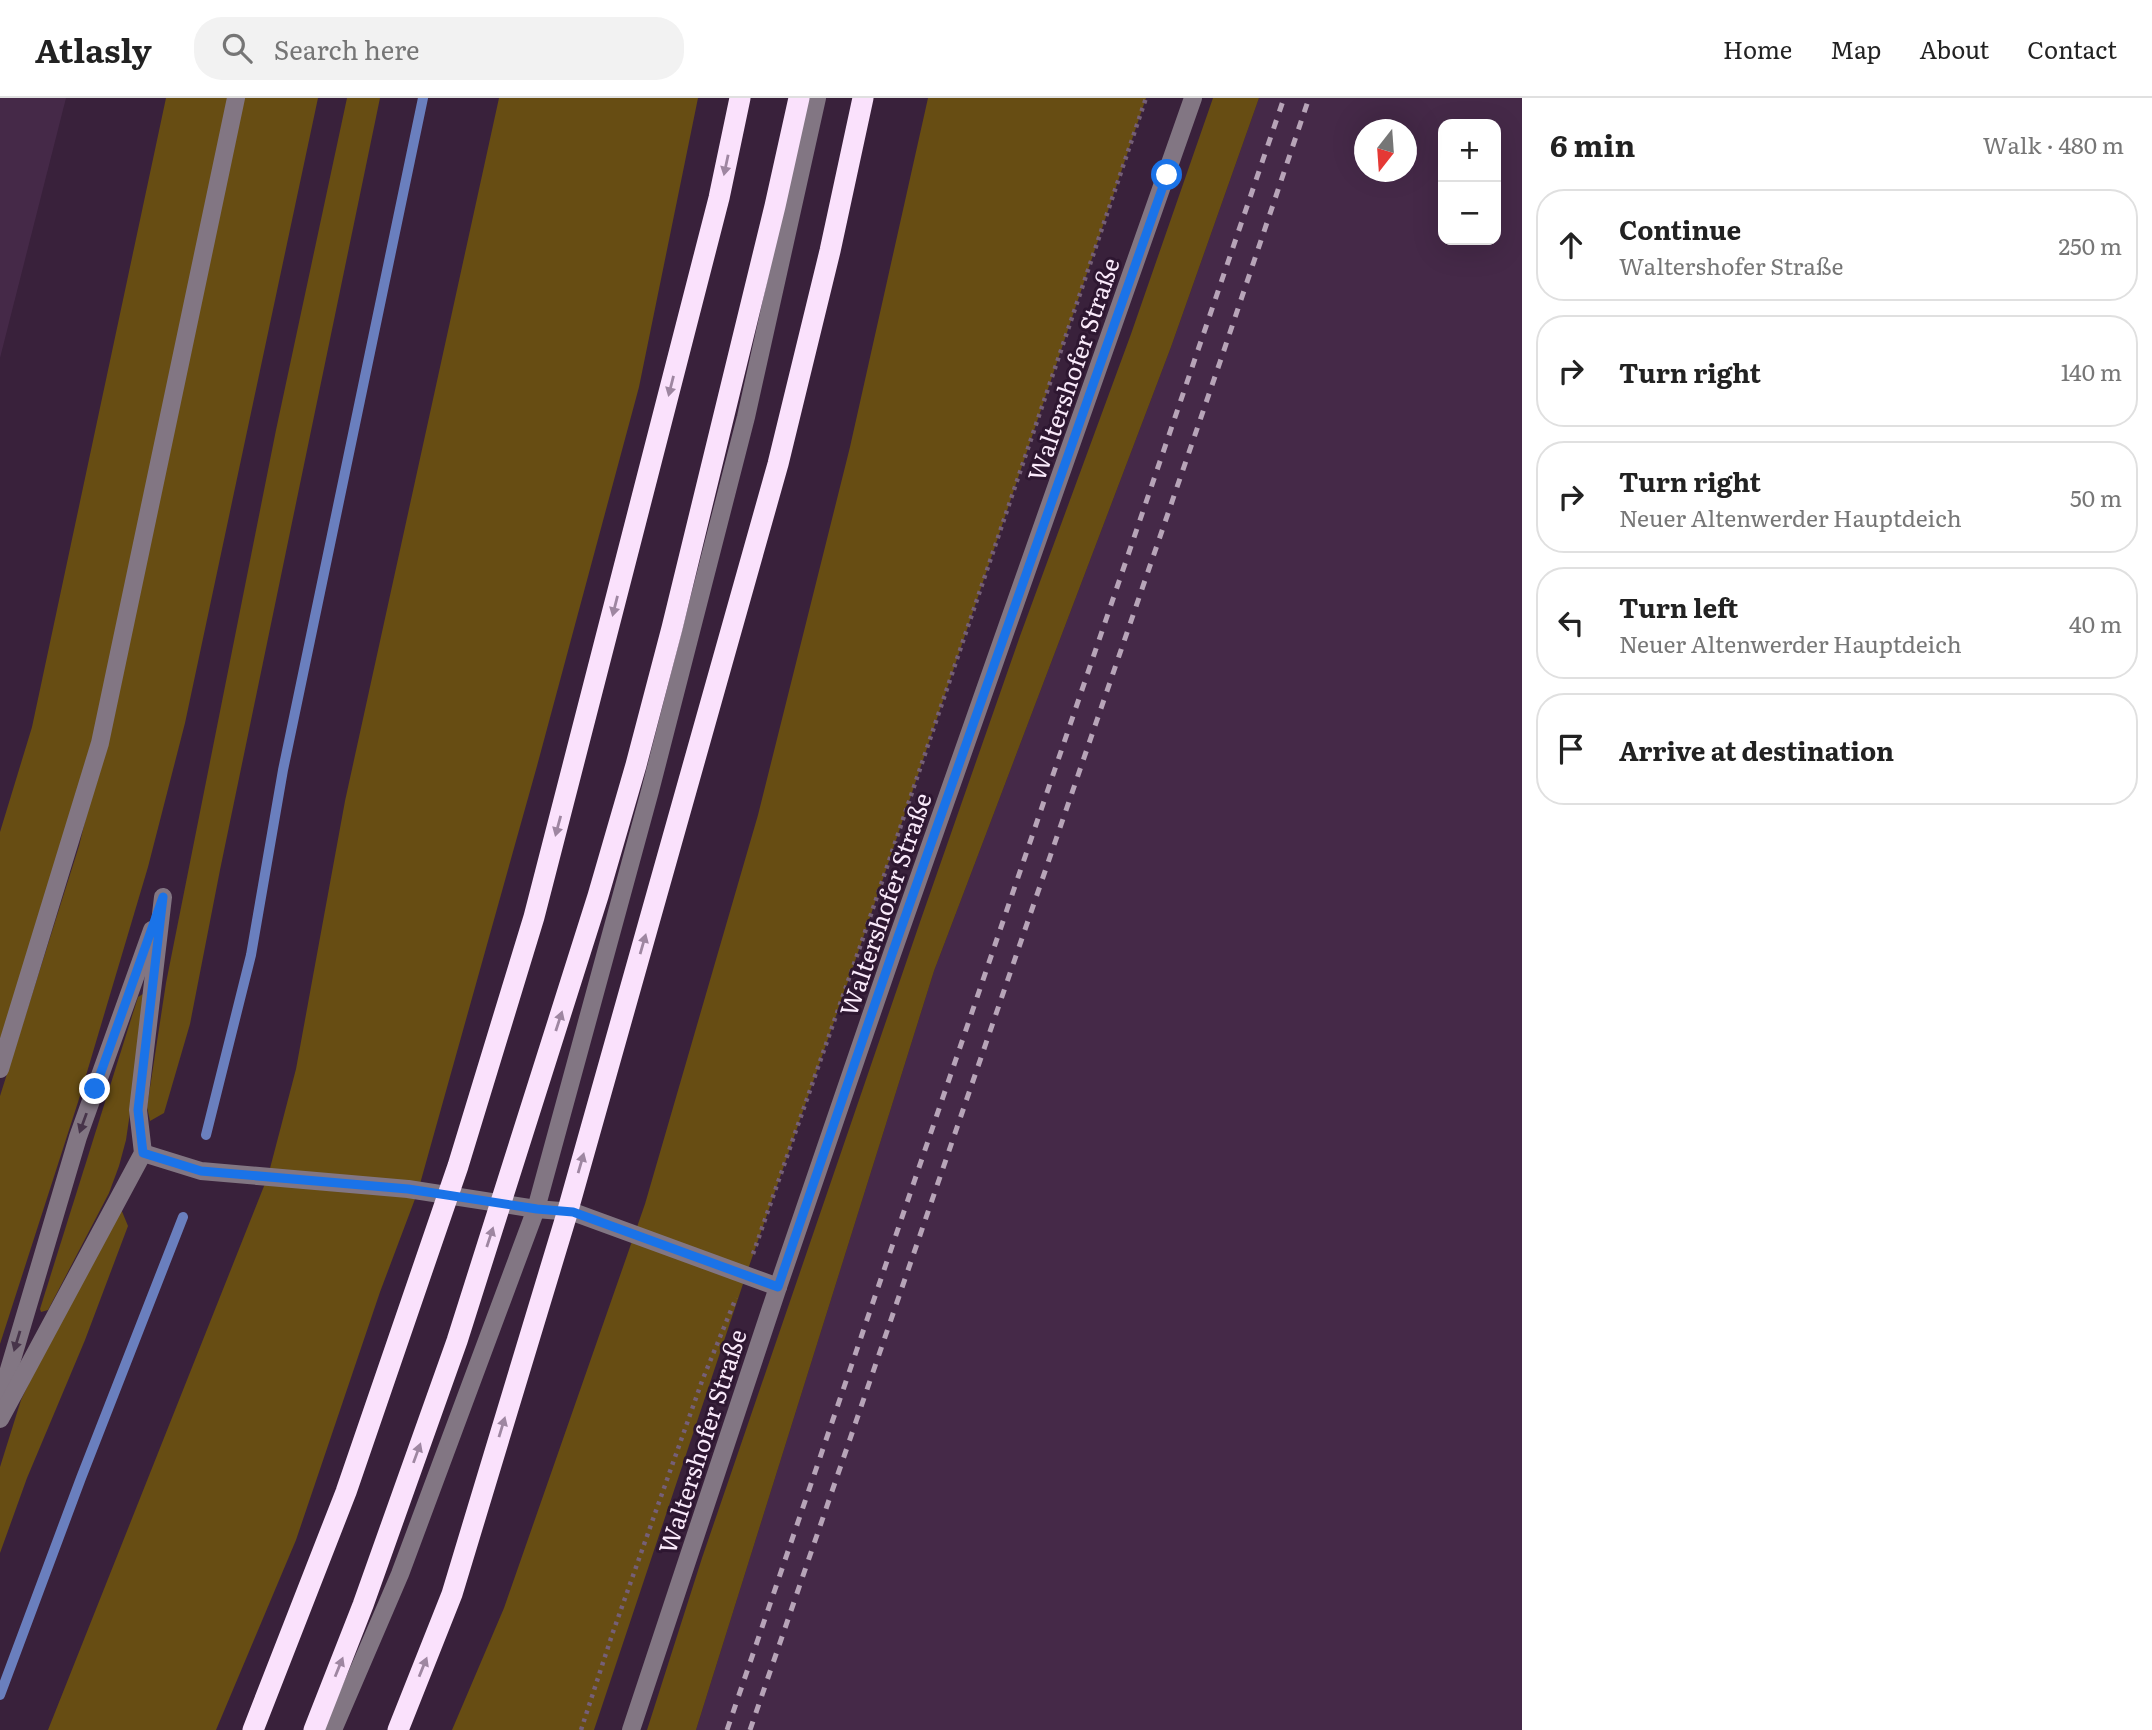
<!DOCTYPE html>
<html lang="en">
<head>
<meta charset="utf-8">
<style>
	body { margin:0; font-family:Literata,serif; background:#f2f2f2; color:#222 }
	.controls { position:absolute; right:21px; top:21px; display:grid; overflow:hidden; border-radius:14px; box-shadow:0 7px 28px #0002 }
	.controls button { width:63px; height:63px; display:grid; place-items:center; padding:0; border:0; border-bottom:2px solid #e0e0e0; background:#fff; color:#222; font:35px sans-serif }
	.compass { position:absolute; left:1354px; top:21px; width:63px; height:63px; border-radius:50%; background:#fff; box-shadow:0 7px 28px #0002; rotate:197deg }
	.stop { position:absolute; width:21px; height:21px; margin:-16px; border:5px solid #1a73e8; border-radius:50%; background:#fff }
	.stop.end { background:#1a73e8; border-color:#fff; box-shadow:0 2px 7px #0008 }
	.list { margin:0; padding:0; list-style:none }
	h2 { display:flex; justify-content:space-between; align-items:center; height:91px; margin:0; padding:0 28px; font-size:30px }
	h2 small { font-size:23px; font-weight:400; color:#767676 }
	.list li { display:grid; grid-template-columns:46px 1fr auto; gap:21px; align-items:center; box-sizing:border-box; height:112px; margin:0 14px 14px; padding:0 14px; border:2px solid #e0e0e0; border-radius:28px }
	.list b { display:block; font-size:26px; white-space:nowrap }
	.list p { margin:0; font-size:23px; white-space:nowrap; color:#767676 }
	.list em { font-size:23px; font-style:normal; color:#767676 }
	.icon { flex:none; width:38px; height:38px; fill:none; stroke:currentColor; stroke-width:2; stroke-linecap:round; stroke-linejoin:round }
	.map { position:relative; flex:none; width:1522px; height:1632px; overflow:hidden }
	header { display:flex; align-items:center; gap:42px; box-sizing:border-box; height:98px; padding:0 35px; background:#fff; border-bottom:2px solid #e0e0e0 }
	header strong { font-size:33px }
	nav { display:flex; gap:38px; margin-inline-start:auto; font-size:24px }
	.search { width:490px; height:63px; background:#f2f2f2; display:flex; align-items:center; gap:18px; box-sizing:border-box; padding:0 24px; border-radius:28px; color:#767676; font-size:26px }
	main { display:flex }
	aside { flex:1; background:#fff }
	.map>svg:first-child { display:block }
	.built { fill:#452948; fill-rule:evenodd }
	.green { fill:#674d13 }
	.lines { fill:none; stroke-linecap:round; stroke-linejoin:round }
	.stream { stroke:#6a7fbe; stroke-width:10 }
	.path { stroke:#755f77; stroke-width:4.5; stroke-dasharray:3.5 5; stroke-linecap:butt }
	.minor { stroke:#827683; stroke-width:18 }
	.rail { stroke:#b7a4b8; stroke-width:5; stroke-dasharray:9 9; stroke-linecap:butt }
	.highway-bridge { stroke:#fae1fc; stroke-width:21 }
	.oneway { fill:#9e86a1 }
	.oneway2 { fill:#47344a }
	.route { stroke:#1a73e8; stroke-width:9 }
	.labels { text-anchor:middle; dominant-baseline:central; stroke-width:6; stroke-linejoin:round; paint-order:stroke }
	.street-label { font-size:24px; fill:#faeafb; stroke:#2e1731 }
</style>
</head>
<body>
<header>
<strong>Atlasly</strong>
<div class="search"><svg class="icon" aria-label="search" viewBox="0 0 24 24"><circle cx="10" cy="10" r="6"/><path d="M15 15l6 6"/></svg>Search here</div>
<nav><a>Home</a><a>Map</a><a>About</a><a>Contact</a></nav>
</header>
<main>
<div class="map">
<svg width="1522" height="1632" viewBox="0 0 1522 1632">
	<rect width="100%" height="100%" fill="#39213b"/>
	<!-- built -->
	<g class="built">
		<polygon points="0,0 66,0 0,260"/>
		<path d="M1259,0h263v1632h-826l238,-759 237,-624zM1443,26h53v116h-53zM1364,32h42v42h-42z"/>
	</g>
	<!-- green -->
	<g class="green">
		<polygon points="166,0 236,0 100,645 0,971 0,734 32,629"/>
		<polygon points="242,0 318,0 185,625 148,769 79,1001 0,1246 0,998 79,748 106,637"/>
		<polygon points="347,0 380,0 220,772 190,926 164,1015 150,1023 147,1009 166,885 276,332"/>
		<polygon points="499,0 698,0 639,289 537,668 418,1093 380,1194 296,1442 216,1632 48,1632 268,1078 296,971 345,703"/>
		<polygon points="928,0 1146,0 862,843 746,1177 594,1632 452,1632 504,1510 645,1106 758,717 850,349"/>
		<polygon points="1213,0 1259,0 1171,249 934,873 696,1632 647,1632 702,1460 920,824 1020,538 1131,236"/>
		<polygon points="143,896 147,899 126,1042 119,1068 109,1095 48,1212 41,1214 40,1211 138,899"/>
		<polygon points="121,1111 128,1128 85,1242 27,1380 0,1455 0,1369 21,1302 49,1243"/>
	</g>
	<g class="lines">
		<!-- stream -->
		<g class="stream">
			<polyline points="206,1037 251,857 283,672 423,0"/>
			<polyline points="0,1597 81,1380 183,1119"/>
		</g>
		<!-- path -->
		<g class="path">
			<polyline points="753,1156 862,843 1146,0"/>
			<polyline points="581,1632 613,1534 702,1283 736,1200"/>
		</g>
		<!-- minor -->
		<g class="minor">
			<polyline points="0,971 100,645 236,0"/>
			<polyline points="143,1055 201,1073 408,1091 536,1111 573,1114 778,1189"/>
			<polyline points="0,1302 78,1039 152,832"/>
			<polyline points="0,1321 143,1055 138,1012 163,799"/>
			<polyline points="333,1632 400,1476 536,1111 650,693 746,319 817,0"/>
			<polyline points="631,1632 778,1189 892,856 1193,0"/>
		</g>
		<!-- rail -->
		<g class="rail">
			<polyline points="727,1632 1284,0"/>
			<polyline points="750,1632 1220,264 1309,0"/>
		</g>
		<!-- highway-bridge -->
		<g class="highway-bridge">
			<polyline points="253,1632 346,1394 458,1068 534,819 719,100 740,0"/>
			<polyline points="314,1632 363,1507 457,1243 598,798 636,667 672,530 775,108 799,0"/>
			<polyline points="398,1632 452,1496 566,1119 778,366 830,153 863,0"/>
		</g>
	</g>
	<!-- one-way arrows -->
	<defs><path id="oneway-solid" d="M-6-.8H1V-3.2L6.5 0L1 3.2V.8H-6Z" transform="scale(1.75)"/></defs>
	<g class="oneway">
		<use href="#oneway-solid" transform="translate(726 67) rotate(102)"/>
		<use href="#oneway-solid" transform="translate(671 288) rotate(104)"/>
		<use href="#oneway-solid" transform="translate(615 508) rotate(104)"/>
		<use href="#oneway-solid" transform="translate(558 728) rotate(105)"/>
		<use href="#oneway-solid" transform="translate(643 846) rotate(-74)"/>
		<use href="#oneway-solid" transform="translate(559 923) rotate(-72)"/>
		<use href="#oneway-solid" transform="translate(581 1065) rotate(-74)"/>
		<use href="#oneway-solid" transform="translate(490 1139) rotate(-72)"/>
		<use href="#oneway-solid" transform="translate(502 1329) rotate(-73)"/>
		<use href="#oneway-solid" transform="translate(417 1355) rotate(-70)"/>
		<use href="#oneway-solid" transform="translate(339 1569) rotate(-68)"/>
		<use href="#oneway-solid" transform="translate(423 1569) rotate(-68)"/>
	</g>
	<g class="oneway2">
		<use href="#oneway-solid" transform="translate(83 1025) rotate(110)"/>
		<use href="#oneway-solid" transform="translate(17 1243) rotate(107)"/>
	</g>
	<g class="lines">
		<!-- route -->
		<polyline class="route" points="95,991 163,799 138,1012 143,1055 201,1073 408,1091 537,1111 573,1114 778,1189 892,856 1167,77"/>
	</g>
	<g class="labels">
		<!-- street labels -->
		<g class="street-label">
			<text transform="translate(1072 271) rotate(-71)">Waltershofer Straße</text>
			<text transform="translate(884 806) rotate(-71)">Waltershofer Straße</text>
			<text transform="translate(701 1343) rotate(-72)">Waltershofer Straße</text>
		</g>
	</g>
</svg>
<div class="controls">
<button>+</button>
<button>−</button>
</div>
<svg class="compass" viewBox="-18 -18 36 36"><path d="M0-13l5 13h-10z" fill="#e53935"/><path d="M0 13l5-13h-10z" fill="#767676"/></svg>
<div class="stop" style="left:1167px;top:77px"></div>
<div class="stop end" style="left:95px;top:991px"></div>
</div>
<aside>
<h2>6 min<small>Walk · 480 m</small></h2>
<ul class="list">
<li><svg class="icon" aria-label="ahead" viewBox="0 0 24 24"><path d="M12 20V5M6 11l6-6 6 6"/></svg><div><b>Continue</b><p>Waltershofer Straße</p></div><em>250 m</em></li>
<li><svg class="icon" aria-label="right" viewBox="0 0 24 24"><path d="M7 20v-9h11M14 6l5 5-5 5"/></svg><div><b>Turn right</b></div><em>140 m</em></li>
<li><svg class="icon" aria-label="right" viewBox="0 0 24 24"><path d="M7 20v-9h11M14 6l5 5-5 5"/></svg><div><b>Turn right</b><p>Neuer Altenwerder Hauptdeich</p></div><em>50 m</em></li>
<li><svg class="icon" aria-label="left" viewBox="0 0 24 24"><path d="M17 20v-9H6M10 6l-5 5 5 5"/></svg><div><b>Turn left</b><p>Neuer Altenwerder Hauptdeich</p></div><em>40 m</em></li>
<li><svg class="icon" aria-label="arrive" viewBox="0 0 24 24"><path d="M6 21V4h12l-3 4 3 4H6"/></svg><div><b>Arrive at destination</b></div></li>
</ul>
</aside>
</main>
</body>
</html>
